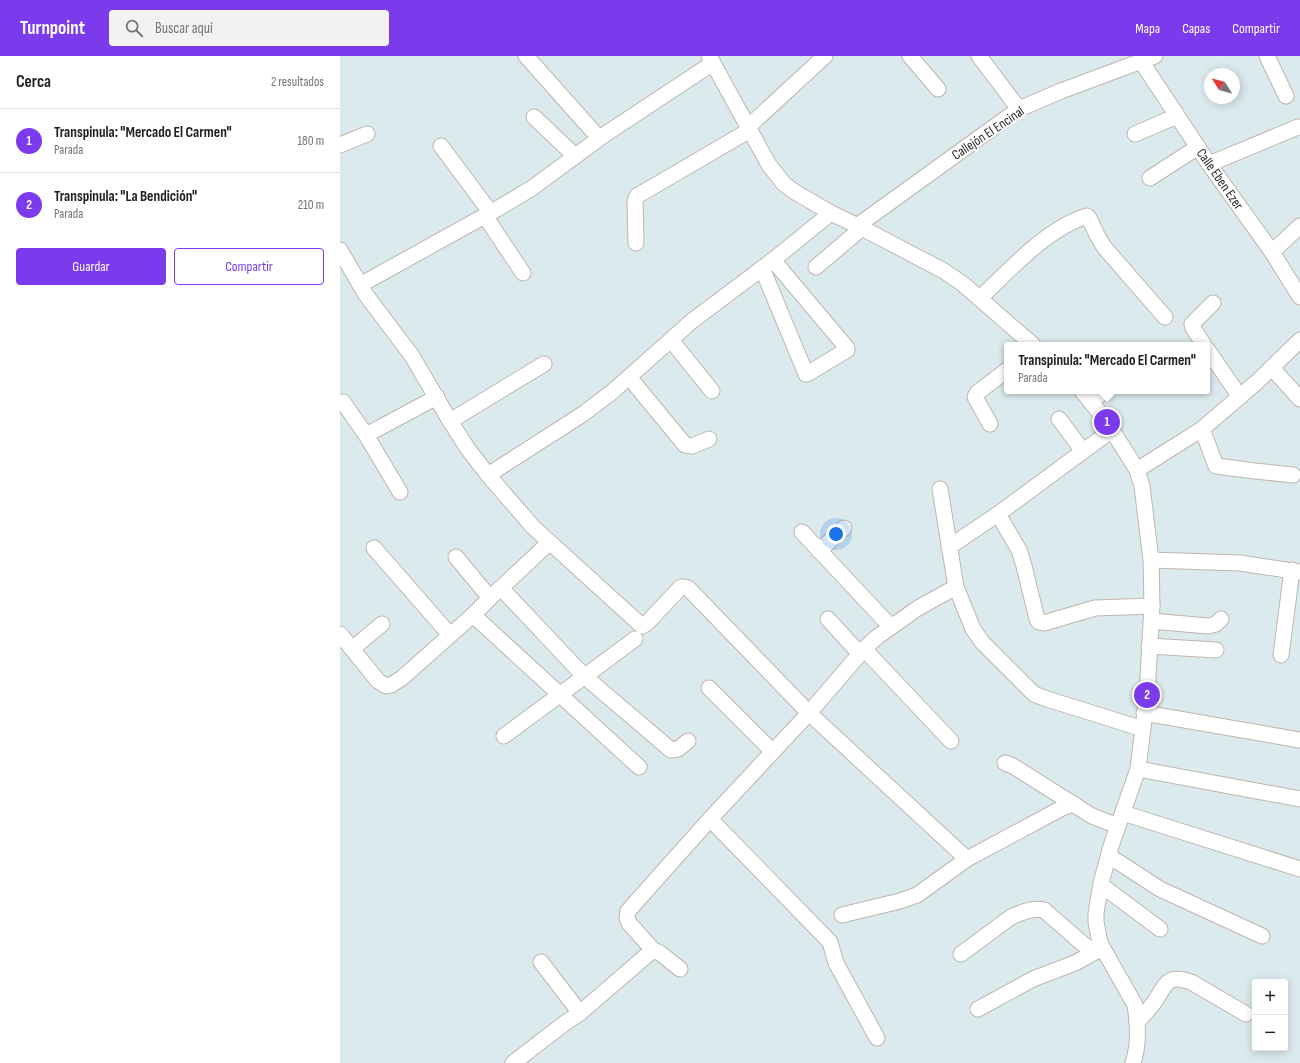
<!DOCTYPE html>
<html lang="es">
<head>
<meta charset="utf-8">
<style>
	body { margin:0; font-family:"Sofia Sans Condensed",sans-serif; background:#f2f2f2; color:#202124 }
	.controls { position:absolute; right:12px; bottom:12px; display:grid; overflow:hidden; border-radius:4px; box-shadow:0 2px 10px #0003 }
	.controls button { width:36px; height:36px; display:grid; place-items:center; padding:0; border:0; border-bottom:1px solid #e0e0e0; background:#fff; color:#202124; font:20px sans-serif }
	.compass { position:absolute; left:864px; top:12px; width:36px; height:36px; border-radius:50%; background:#fff; box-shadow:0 2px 10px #0003; rotate:307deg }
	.you { position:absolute; left:496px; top:478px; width:14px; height:14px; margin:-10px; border:3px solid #fff; border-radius:50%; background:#1a73e8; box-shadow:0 0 0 6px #1a73e833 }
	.badge { display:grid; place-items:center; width:26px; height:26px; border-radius:50%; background:#7c3aed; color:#fff; font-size:13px; font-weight:700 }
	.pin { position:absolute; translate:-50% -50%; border:2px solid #fff; box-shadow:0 1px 4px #0006 }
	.popup { position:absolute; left:664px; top:286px; width:206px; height:52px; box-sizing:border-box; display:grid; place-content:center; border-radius:4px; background:#fff; filter:drop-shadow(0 1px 3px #0005); font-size:13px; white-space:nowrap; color:#757577 }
	.popup b { font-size:15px; color:#202124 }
	.popup::after { content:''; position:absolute; left:50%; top:100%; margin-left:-8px; border:8px solid transparent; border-top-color:#fff }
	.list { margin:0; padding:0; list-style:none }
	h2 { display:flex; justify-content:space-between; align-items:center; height:52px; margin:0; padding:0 16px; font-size:17px }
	h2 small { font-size:13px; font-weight:400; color:#757577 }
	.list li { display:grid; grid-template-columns:26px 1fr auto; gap:12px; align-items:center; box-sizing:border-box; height:64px; padding:0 16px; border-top:1px solid #e0e0e0 }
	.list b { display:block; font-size:15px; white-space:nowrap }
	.list p { margin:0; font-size:13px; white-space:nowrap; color:#757577 }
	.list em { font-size:13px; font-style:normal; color:#757577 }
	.actions { display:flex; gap:8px; padding:12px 16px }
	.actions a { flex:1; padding:9px 0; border:1px solid #7c3aed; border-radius:4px; text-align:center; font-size:14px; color:#7c3aed }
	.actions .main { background:#7c3aed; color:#fff }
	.icon { flex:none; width:22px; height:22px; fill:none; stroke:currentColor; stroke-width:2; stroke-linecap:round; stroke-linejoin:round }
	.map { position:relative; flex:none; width:960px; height:1007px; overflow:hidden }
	header { display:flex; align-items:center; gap:24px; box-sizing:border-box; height:56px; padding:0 20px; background:#7c3aed; color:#fff }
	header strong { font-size:19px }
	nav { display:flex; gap:22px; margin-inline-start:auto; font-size:14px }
	.search { width:280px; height:36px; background:#f2f2f2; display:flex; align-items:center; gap:10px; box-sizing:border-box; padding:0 14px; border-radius:4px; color:#757577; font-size:15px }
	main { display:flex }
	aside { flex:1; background:#fff }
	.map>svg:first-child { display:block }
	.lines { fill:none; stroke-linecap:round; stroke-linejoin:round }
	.minor-casing { stroke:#bfb5af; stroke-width:17 }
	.minor { stroke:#fff; stroke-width:15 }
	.labels { text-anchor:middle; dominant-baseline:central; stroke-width:4; stroke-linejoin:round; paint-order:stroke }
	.street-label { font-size:14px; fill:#2a2a2a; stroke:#fff }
</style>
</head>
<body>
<header>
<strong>Turnpoint</strong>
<div class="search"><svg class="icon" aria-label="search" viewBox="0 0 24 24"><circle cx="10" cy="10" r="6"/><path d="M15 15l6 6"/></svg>Buscar aquí</div>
<nav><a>Mapa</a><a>Capas</a><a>Compartir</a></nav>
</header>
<main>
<aside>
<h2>Cerca<small>2 resultados</small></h2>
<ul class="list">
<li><span class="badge">1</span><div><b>Transpinula: &quot;Mercado El Carmen&quot;</b><p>Parada</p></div><em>180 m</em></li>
<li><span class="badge">2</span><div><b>Transpinula: &quot;La Bendición&quot;</b><p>Parada</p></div><em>210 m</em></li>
</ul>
<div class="actions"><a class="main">Guardar</a><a>Compartir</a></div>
</aside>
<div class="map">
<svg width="960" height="1007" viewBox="0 0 960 1007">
	<rect width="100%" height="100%" fill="#dbeaed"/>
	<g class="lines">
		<!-- minor casing -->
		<g class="minor-casing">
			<g id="minor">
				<polyline points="186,0 259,82"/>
				<polyline points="369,0 429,109 444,128 455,136 491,157 522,172 604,215 623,228 693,289"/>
				<polyline points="570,0 598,33"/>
				<polyline points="639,0 679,53"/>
				<polyline points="927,0 946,40"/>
				<polyline points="801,5 869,108 932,196 960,241"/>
				<polyline points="194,61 235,100"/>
				<polyline points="408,71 485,0"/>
				<polyline points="795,78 837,60"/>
				<polyline points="0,89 27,78"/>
				<polyline points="101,90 151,157"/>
				<polyline points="869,108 958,71"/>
				<polyline points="810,122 858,91"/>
				<polyline points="145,160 183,217"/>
				<polyline points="517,170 679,53 721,35 815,0"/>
				<polyline points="296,187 295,145 297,140 410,74"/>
				<polyline points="0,194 26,239 72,300 110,365 128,393 148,419 193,471 302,570 307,567 341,531 344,531 348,532 469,657 627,803"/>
				<polyline points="932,196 960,170"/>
				<polyline points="476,211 522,172"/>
				<polyline points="422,212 466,318 467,318 507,294 507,292 433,204"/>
				<polyline points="20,229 157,153 192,132 264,79 373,7"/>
				<path d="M640,242c30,-28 67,-70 107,-82l2,2 8,17 7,12 61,70"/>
				<polyline points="331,284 372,335"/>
				<polyline points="864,289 853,272 852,268 873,247"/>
				<polyline points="867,293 900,341"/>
				<polyline points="932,312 960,343"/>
				<polyline points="289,321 345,389 352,390 369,383"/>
				<path d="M742,335l25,31 30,48 5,16 9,74 1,46 -5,89 -9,74 -27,77 -10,37 -5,30v9l4,21 35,62c3,18 4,40 -2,58"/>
				<polyline points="3,346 26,379"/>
				<polyline points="751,346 764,335"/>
				<polyline points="719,363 743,395"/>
				<polyline points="110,365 204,308"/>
				<polyline points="650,368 635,341 637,337 667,314"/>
				<polyline points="862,373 876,410 915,415 953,419"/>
				<polyline points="797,414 862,373 918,325 960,284"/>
				<polyline points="148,419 243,358 272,336 352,265 433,204 491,157"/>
				<polyline points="600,433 616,531 633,573 642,586 694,638 704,642 803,673"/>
				<polyline points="60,436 26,379 97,341"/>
				<polyline points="658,458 679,494 684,510 697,563 699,566 704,567 755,552 812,550"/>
				<polyline points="462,476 551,571"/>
				<polyline points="609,491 658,458 772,374"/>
				<polyline points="34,492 110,579"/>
				<polyline points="479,495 504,472"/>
				<polyline points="116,501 150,542"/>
				<polyline points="811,504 900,507 960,516"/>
				<polyline points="161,532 244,620 331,694 338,693 348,685"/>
				<polyline points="133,559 299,711"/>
				<polyline points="488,563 520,598"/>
				<polyline points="811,565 868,570 876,568 881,563"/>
				<polyline points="0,578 38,625 46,630 51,629 62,622 133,559 150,542 209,487"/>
				<polyline points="809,590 876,594"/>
				<polyline points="12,593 42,568"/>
				<polyline points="524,593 611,685"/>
				<polyline points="941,599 952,514"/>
				<polyline points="369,632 433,696"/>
				<polyline points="804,657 960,684"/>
				<polyline points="164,680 295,583"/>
				<polyline points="665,707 673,710 752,760 778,770"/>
				<polyline points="798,713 960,743"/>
				<polyline points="783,757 960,813"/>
				<polyline points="370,763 490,886 496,907 537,982"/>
				<polyline points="769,800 820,833 922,880"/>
				<polyline points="761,829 820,873"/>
				<polyline points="502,859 560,845 577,839 627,803 722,752 734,748"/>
				<path d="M621,898l50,-37c9,-4 22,-10 33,-7l39,34 12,8 7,-5"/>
				<polyline points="201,906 240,957"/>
				<polyline points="340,913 320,897 313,894 289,867 287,862 288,855 370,763 469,657 524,593 537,581 578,552 616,531"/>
				<polyline points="638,953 693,923 735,907 755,896"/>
				<path d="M797,966c6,-7 13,-13 18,-21 12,-18 12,-27 36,-19l55,32"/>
				<polyline points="173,1007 225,967 240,957 313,894"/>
			</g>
		</g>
		<!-- minor -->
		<use href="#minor" class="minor"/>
	</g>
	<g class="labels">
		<!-- street labels -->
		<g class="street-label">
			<text transform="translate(648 77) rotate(-34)">Callejón El Encinal</text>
			<text transform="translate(880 123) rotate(55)">Calle Eben Ezer</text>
		</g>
	</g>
</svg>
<div class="controls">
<button>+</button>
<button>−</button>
</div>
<svg class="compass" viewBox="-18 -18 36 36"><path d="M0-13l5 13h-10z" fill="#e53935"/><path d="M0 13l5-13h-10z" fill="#757577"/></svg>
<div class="you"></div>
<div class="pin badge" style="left:767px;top:366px">1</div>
<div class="popup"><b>Transpinula: &quot;Mercado El Carmen&quot;</b>Parada</div>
<div class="pin badge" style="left:807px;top:639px">2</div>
</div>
</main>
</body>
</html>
